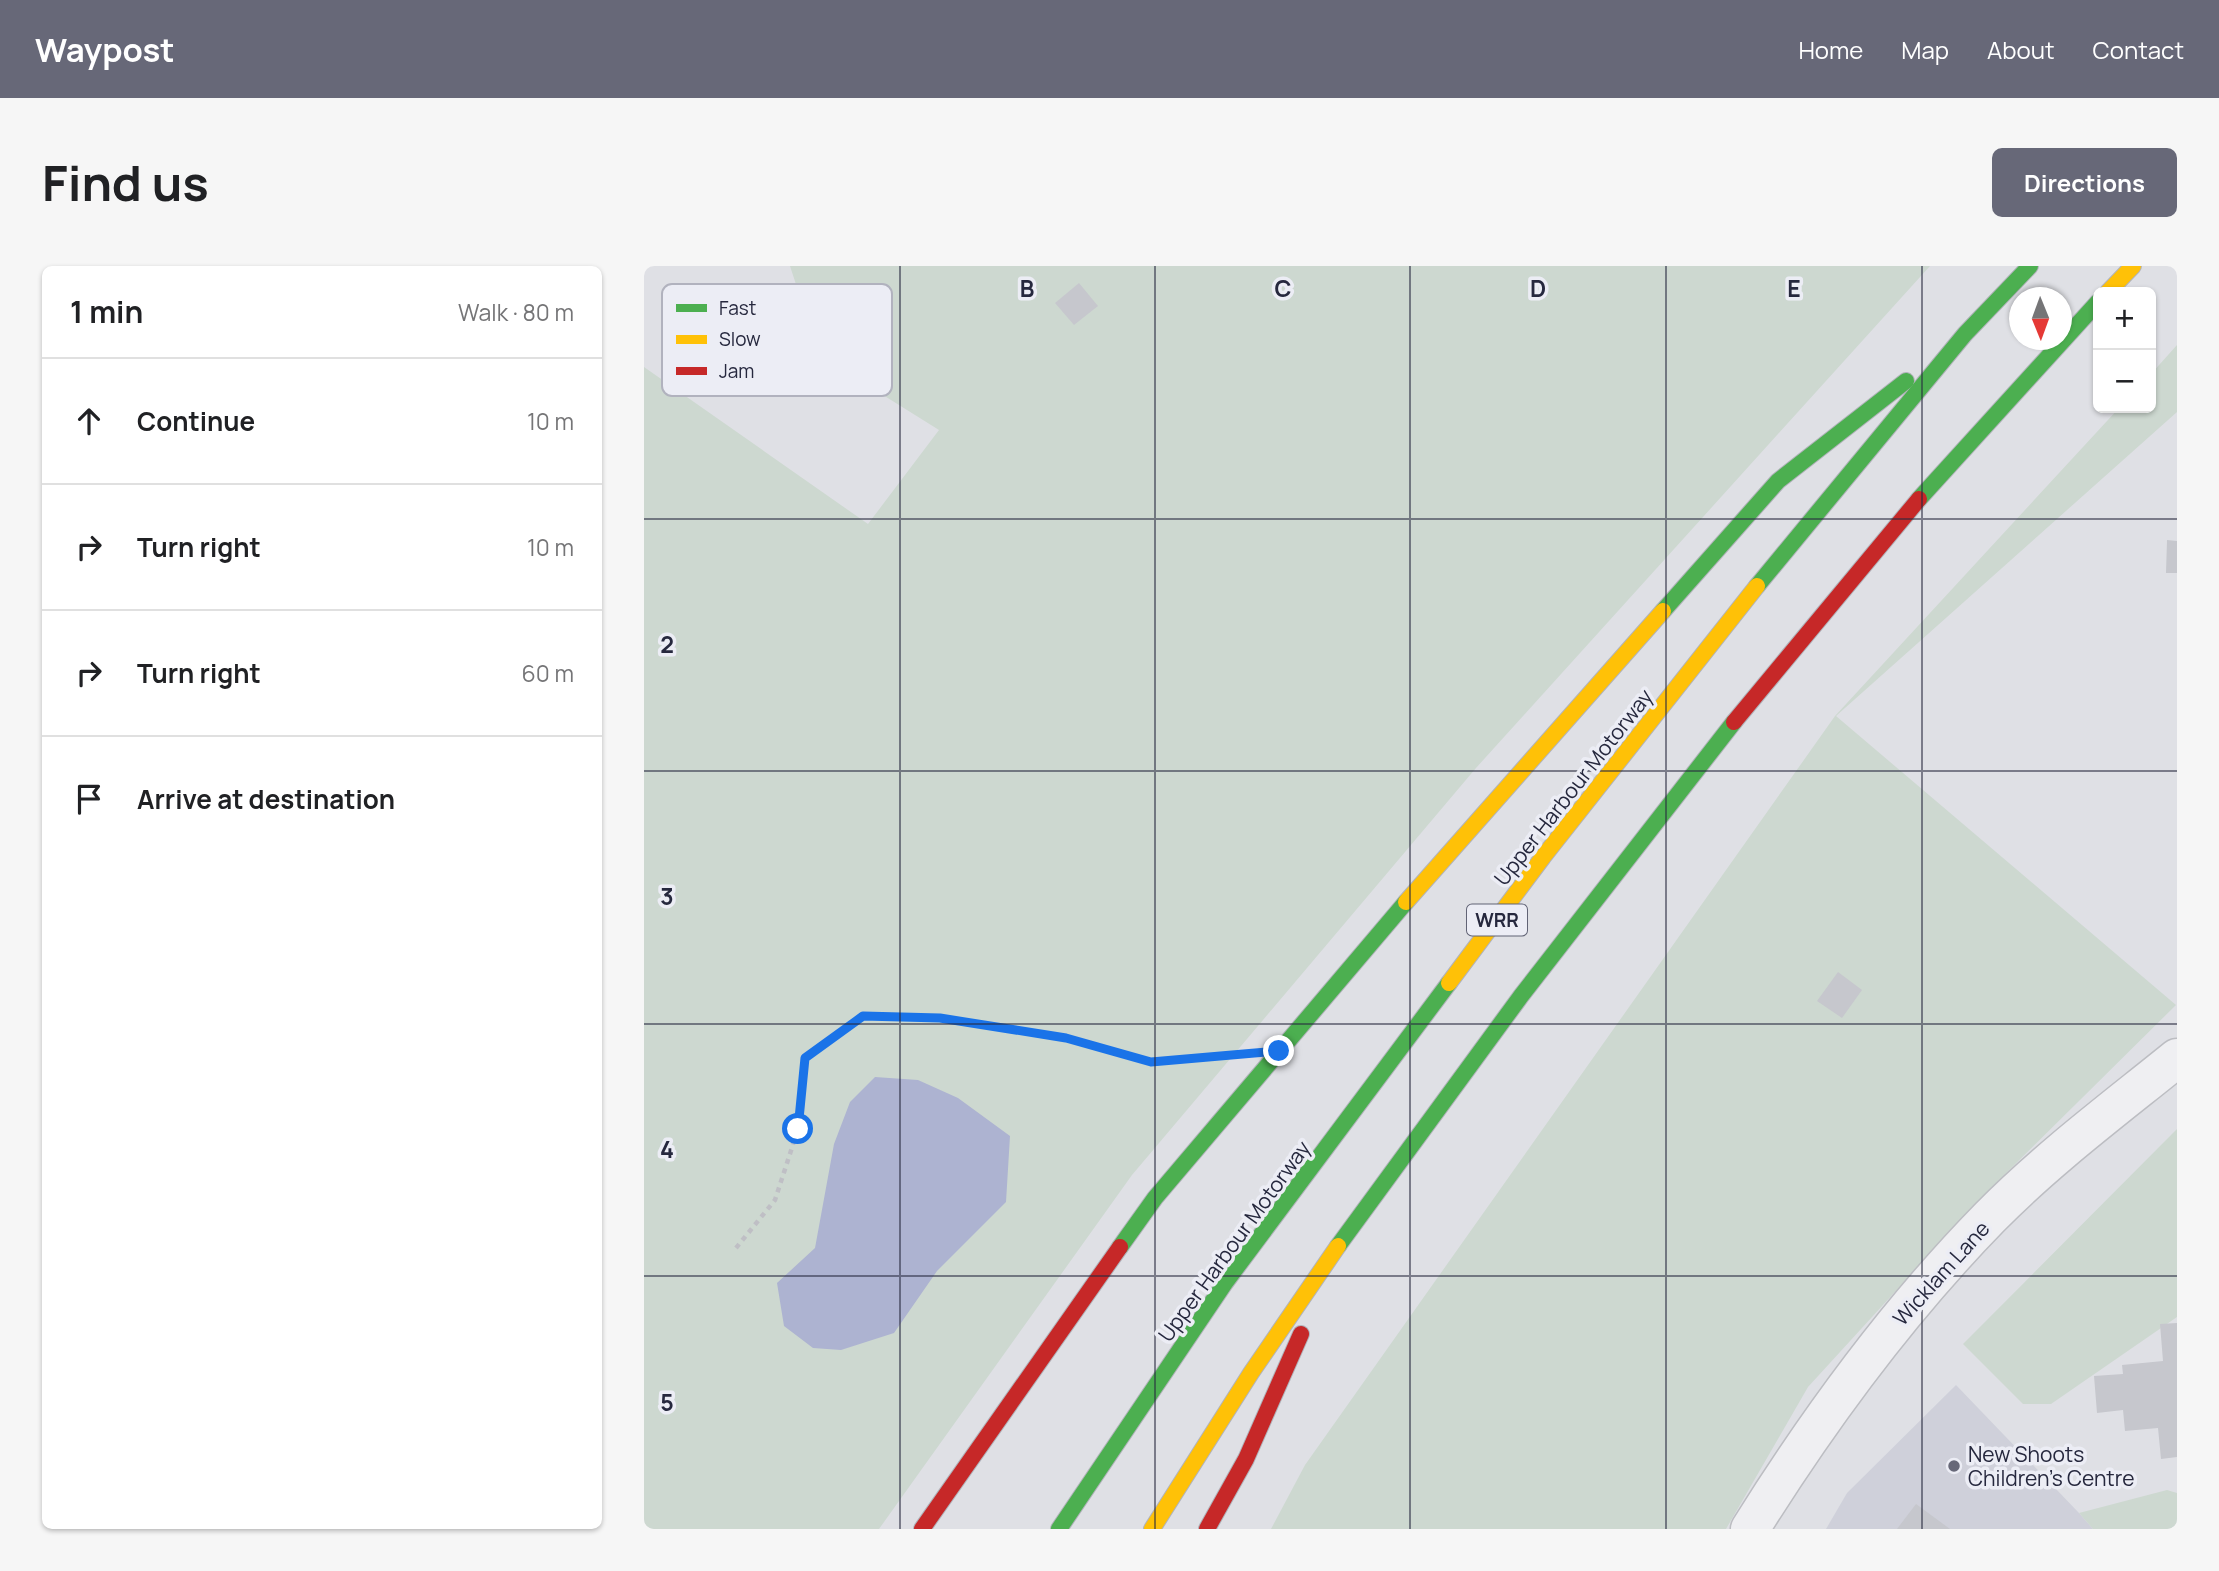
<!DOCTYPE html>
<html lang="en">
<head>
<meta charset="utf-8">
<style>
	body { margin:0; font-family:Manrope,sans-serif; background:#f6f6f6; color:#202124 }
	.controls { position:absolute; right:21px; top:21px; display:grid; overflow:hidden; border-radius:10px; box-shadow:0 2px 5px #0004 }
	.controls button { width:63px; height:63px; display:grid; place-items:center; padding:0; border:0; border-bottom:2px solid #e0e0e0; background:#fff; color:#202124; font:35px sans-serif }
	.compass { position:absolute; left:1365px; top:21px; width:63px; height:63px; border-radius:50%; background:#fff; box-shadow:0 2px 5px #0004; rotate:179deg }
	.stop { position:absolute; width:21px; height:21px; margin:-16px; border:5px solid #1a73e8; border-radius:50%; background:#fff }
	.stop.end { background:#1a73e8; border-color:#fff; box-shadow:0 2px 7px #0008 }
	.list { margin:0; padding:0; list-style:none }
	h2 { display:flex; justify-content:space-between; align-items:center; height:91px; margin:0; padding:0 28px; font-size:30px }
	h2 small { font-size:23px; font-weight:400; color:#757577 }
	.list li { display:grid; grid-template-columns:46px 1fr auto; gap:21px; align-items:center; box-sizing:border-box; height:126px; padding:0 28px; border-top:2px solid #e0e0e0 }
	.list b { display:block; font-size:26px; white-space:nowrap }
	.list em { font-size:23px; font-style:normal; color:#757577 }
	.icon { flex:none; width:38px; height:38px; fill:none; stroke:currentColor; stroke-width:2; stroke-linecap:round; stroke-linejoin:round }
	.map { position:relative; flex:none; width:1533px; height:1263px; overflow:hidden; border-radius:10px }
	header { display:flex; align-items:center; gap:42px; box-sizing:border-box; height:98px; padding:0 35px; background:#676878; color:#fff }
	header strong { font-size:33px }
	nav { display:flex; gap:38px; margin-inline-start:auto; font-size:24px }
	.intro { display:flex; align-items:center; justify-content:space-between; box-sizing:border-box; height:168px; padding:0 42px }
	h1 { margin:0; font-size:49px }
	.button { padding:18px 32px; border-radius:10px; background:#676878; color:#fff; font-size:24px; font-weight:700 }
	main { display:flex; gap:42px; padding:0 42px }
	aside { flex:1; background:#fff; border-radius:10px; box-shadow:0 2px 5px #0004 }
	.map>svg:first-child { display:block }
	.built { fill:#cfd0da }
	.green { fill:#cdd8d0 }
	.water { fill:#adb3d1 }
	.building { fill:#c6c7cd }
	.lines { fill:none; stroke-linecap:round; stroke-linejoin:round }
	.street-casing { stroke:#bcbdc2; stroke-width:41 }
	.fast-casing { stroke:#b1b3ba; stroke-width:18 }
	.slow-casing { stroke:#b1b3ba; stroke-width:18 }
	.jam-casing { stroke:#b1b3ba; stroke-width:18 }
	.path { stroke:#bfbfc5; stroke-width:4.5; stroke-dasharray:5 5; stroke-linecap:butt }
	.street { stroke:#efeff2; stroke-width:38 }
	.fast { stroke:#4caf50; stroke-width:16 }
	.slow { stroke:#ffc107; stroke-width:16 }
	.jam { stroke:#c62828; stroke-width:16 }
	.route { stroke:#1a73e8; stroke-width:9 }
	.grid { fill:none; stroke:#26283e; stroke-width:2; stroke-opacity:0.55 }
	.poi-dot { fill:#676878; stroke:#ecedf5; stroke-width:2.5 }
	.labels { text-anchor:middle; dominant-baseline:central; stroke-width:7; stroke-linejoin:round; paint-order:stroke }
	.shield { fill:#ecedf5; stroke:#616375; stroke-width:2 }
	.shield-label { font-size:19px; font-weight:bold; fill:#26283e }
	.street-label { font-size:21px; fill:#26283e; stroke:#ecedf5 }
	.poi-label { font-size:21px; fill:#26283e; stroke:#ecedf5; text-anchor:start }
	.key { fill:#ecedf5; stroke:#b1b2be; stroke-width:2 }
	.key-label { font-size:19px; fill:#26283e }
	.grid-label { font-size:23px; text-anchor:middle; font-weight:bold; fill:#26283e; stroke:#ecedf5; stroke-width:7; stroke-linejoin:round; paint-order:stroke }
</style>
</head>
<body>
<header>
<strong>Waypost</strong>
<nav><a>Home</a><a>Map</a><a>About</a><a>Contact</a></nav>
</header>
<div class="intro"><h1>Find us</h1><a class="button">Directions</a></div>
<main>
<aside>
<h2>1 min<small>Walk · 80 m</small></h2>
<ul class="list">
<li><svg class="icon" aria-label="ahead" viewBox="0 0 24 24"><path d="M12 20V5M6 11l6-6 6 6"/></svg><div><b>Continue</b></div><em>10 m</em></li>
<li><svg class="icon" aria-label="right" viewBox="0 0 24 24"><path d="M7 20v-9h11M14 6l5 5-5 5"/></svg><div><b>Turn right</b></div><em>10 m</em></li>
<li><svg class="icon" aria-label="right" viewBox="0 0 24 24"><path d="M7 20v-9h11M14 6l5 5-5 5"/></svg><div><b>Turn right</b></div><em>60 m</em></li>
<li><svg class="icon" aria-label="arrive" viewBox="0 0 24 24"><path d="M6 21V4h12l-3 4 3 4H6"/></svg><div><b>Arrive at destination</b></div></li>
</ul>
</aside>
<div class="map">
<svg width="1533" height="1263" viewBox="0 0 1533 1263">
	<rect width="100%" height="100%" fill="#dfe0e5"/>
	<!-- built -->
	<polygon class="built" points="1312,1119 1435,1247 1449,1263 1182,1263 1203,1227"/>
	<!-- green -->
	<g class="green">
		<polygon points="146,0 1286,0 832,502 488,909 235,1263 0,1263 0,101 224,258 295,164 175,89"/>
		<polygon points="1533,79 1533,146 1192,450 1532,739 1335,934 1164,1121 1082,1263 627,1263 661,1199 1191,450 1475,142 1507,142 1507,108"/>
		<polygon points="1533,863 1533,1051 1407,1138 1379,1138 1319,1078"/>
		<polygon points="1523,1224 1533,1227 1533,1263 1449,1263 1435,1247"/>
	</g>
	<!-- water -->
	<polygon class="water" points="231,811 274,814 314,832 366,870 362,936 293,1005 250,1067 197,1084 169,1082 140,1060 133,1017 171,982 190,878 206,836"/>
	<!-- building -->
	<g class="building">
		<polygon points="435,17 454,40 430,59 411,37"/>
		<polygon points="1523,274 1533,275 1533,307 1522,307"/>
		<polygon points="1194,706 1218,724 1198,752 1173,735"/>
		<polygon points="1533,1057 1533,1191 1517,1193 1514,1162 1481,1165 1479,1144 1453,1147 1450,1110 1479,1108 1478,1099 1519,1095 1516,1058"/>
		<polygon points="1272,1238 1306,1263 1253,1263"/>
	</g>
	<g class="lines">
		<!-- street casing -->
		<g class="street-casing">
			<path id="street" d="M1106,1263c70,-112 148,-218 240,-312 57,-58 124,-108 187,-159"/>
		</g>
		<!-- fast casing -->
		<g class="fast-casing">
			<g id="fast">
				<polyline points="1275,233 1454,36"/>
				<polyline points="1113,320 1321,68 1386,0"/>
				<polyline points="1019,345 1134,215 1262,115"/>
				<polyline points="694,980 877,730 1090,456"/>
				<polyline points="476,981 511,932 762,636"/>
				<polyline points="415,1263 581,1017 805,717"/>
			</g>
		</g>
		<!-- slow casing -->
		<g class="slow-casing">
			<g id="slow">
				<polyline points="1464,26 1489,0"/>
				<polyline points="762,636 1019,345"/>
				<polyline points="805,717 899,591 1113,320"/>
				<polyline points="508,1263 607,1107 694,980"/>
			</g>
		</g>
		<!-- jam casing -->
		<g class="jam-casing">
			<g id="jam">
				<polyline points="1090,456 1275,233"/>
				<polyline points="278,1263 476,981"/>
				<polyline points="563,1263 602,1193 657,1068"/>
			</g>
		</g>
		<!-- path -->
		<polyline class="path" points="92,982 131,934 154,863 161,792 219,750 296,752 422,772 507,796 575,790"/>
		<!-- street -->
		<use href="#street" class="street"/>
		<!-- fast -->
		<use href="#fast" class="fast"/>
		<!-- slow -->
		<use href="#slow" class="slow"/>
		<!-- jam -->
		<use href="#jam" class="jam"/>
	</g>
	<g class="lines">
		<!-- route -->
		<polyline class="route" points="154,863 161,792 219,750 296,752 422,772 507,796 635,785"/>
	</g>
	<!-- grid -->
	<path class="grid" d="M256,0v1263M511,0v1263M766,0v1263M1022,0v1263M1278,0v1263M0,253h1533M0,505h1533M0,758h1533M0,1010h1533"/>
	<!-- markers -->
	<circle class="poi-dot" cx="1310" cy="1200" r="7"/>
	<g class="labels">
		<!-- shield labels -->
		<rect class="shield" x="823" y="638.5" width="60" height="31" rx="5"/>
		<g class="shield-label">
			<text x="853" y="654">WRR</text>
		</g>
		<!-- street labels -->
		<g class="street-label">
			<text transform="translate(929 521) rotate(-52)">Upper Harbour Motorway</text>
			<text transform="translate(590 975) rotate(-54)">Upper Harbour Motorway</text>
			<text transform="translate(1297 1007) rotate(-48)">Wicklam Lane</text>
		</g>
		<!-- poi labels -->
		<g class="poi-label">
			<text x="1324" y="1188">New Shoots<tspan x="1324" dy="24">Children's Centre</tspan></text>
		</g>
	</g>
	<!-- legend -->
	<rect x="18" y="18" width="230" height="112" rx="10" class="key"/>
	<rect x="32" y="38" width="31" height="8" fill="#4caf50"/>
	<rect x="32" y="69" width="31" height="9" fill="#ffc107"/>
	<rect x="32" y="101" width="31" height="8" fill="#c62828"/>
	<g class="key-label">
		<text x="75" y="49">Fast</text>
		<text x="75" y="80">Slow</text>
		<text x="75" y="112">Jam</text>
	</g>
	<g class="grid-label">
		<text x="383" y="31">B</text>
		<text x="639" y="31">C</text>
		<text x="894" y="31">D</text>
		<text x="1150" y="31">E</text>
		<text x="23" y="387">2</text>
		<text x="23" y="639">3</text>
		<text x="23" y="892">4</text>
		<text x="23" y="1145">5</text>
	</g>
</svg>
<div class="controls">
<button>+</button>
<button>−</button>
</div>
<svg class="compass" viewBox="-18 -18 36 36"><path d="M0-13l5 13h-10z" fill="#e53935"/><path d="M0 13l5-13h-10z" fill="#757577"/></svg>
<div class="stop" style="left:154px;top:863px"></div>
<div class="stop end" style="left:635px;top:785px"></div>
</div>
</main>
</body>
</html>
